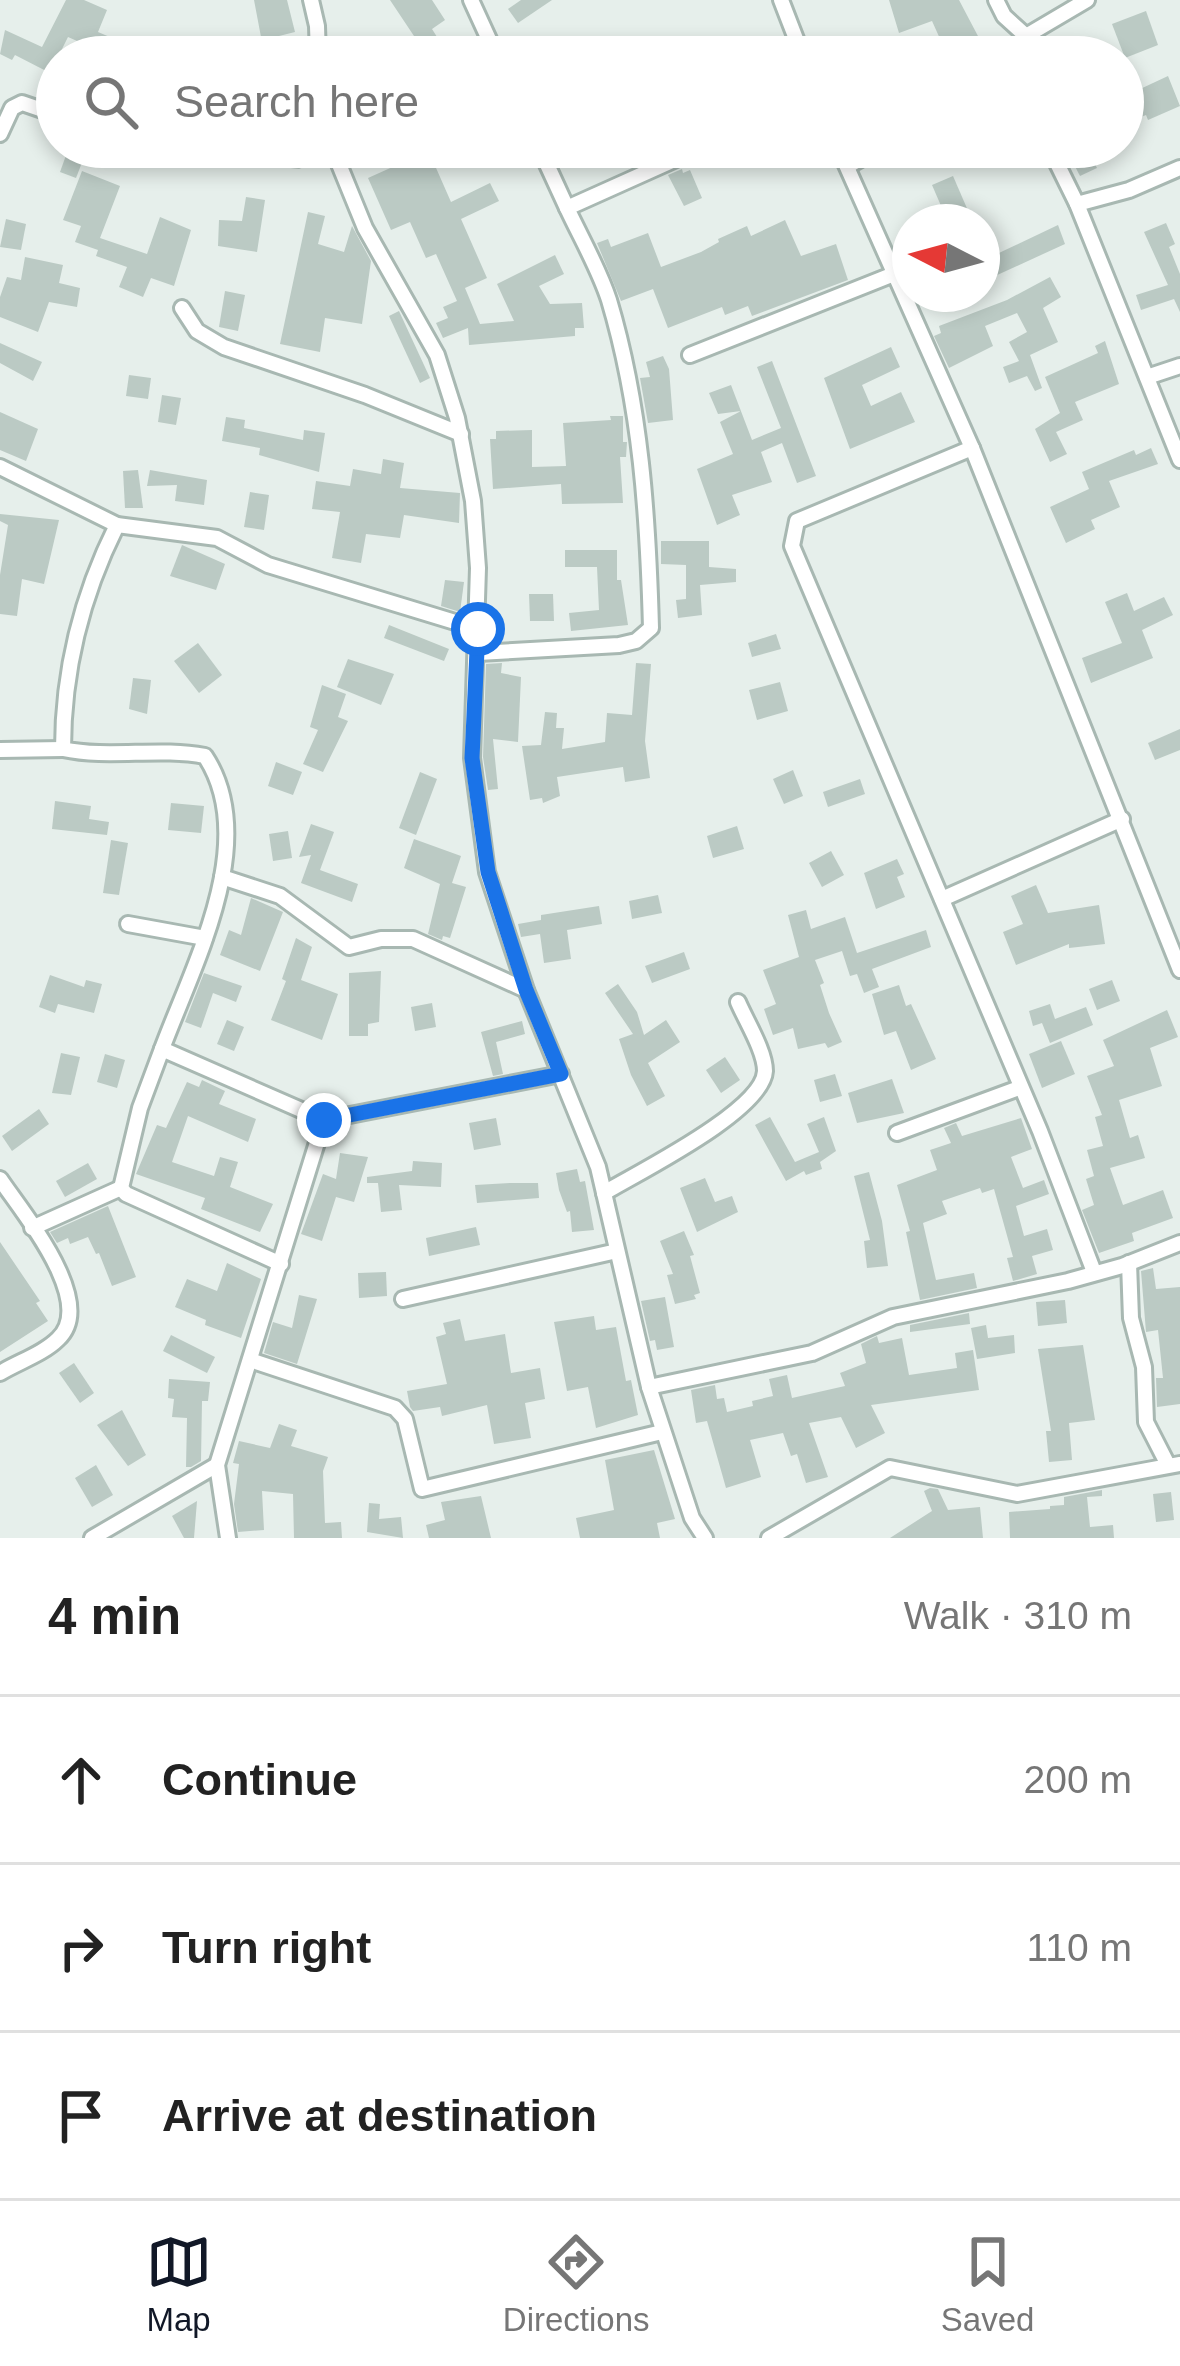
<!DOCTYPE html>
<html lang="en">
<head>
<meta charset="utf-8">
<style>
	body { margin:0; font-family:Helvetica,sans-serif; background:#f2f2f2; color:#222 }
	.compass { position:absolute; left:892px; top:204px; width:108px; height:108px; border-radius:50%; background:#fff; box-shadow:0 6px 18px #0003; rotate:276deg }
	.stop { position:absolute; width:36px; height:36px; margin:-27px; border:9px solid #1a73e8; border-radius:50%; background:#fff }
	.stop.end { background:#1a73e8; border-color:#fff; box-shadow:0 3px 12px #0008 }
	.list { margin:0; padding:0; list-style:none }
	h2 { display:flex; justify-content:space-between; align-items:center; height:156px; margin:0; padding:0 48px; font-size:51px }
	h2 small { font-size:39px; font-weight:400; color:#767676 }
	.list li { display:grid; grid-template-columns:78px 1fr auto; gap:36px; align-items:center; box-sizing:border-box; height:168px; padding:0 48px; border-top:3px solid #e0e0e0 }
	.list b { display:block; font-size:45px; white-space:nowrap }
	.list em { font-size:39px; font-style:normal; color:#767676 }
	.icon { flex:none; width:66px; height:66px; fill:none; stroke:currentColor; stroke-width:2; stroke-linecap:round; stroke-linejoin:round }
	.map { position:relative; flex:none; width:1180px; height:1538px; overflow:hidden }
	.search { position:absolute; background:#fff; box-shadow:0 6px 18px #0003; left:36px; right:36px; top:36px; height:132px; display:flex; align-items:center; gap:30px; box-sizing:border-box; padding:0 42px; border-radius:66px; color:#767676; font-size:45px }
	.sheet { height:660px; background:#fff }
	nav { display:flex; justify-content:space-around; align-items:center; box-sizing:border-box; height:168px; border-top:3px solid #e0e0e0; background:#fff; font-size:33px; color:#767676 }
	nav a { display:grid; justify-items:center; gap:6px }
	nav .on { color:#111827 }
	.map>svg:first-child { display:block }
	.building { fill:#bbcac4 }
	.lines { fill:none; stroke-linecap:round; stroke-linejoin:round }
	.street-casing { stroke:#a8b8b2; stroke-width:20 }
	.street { stroke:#fff; stroke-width:14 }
	.route { stroke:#1a73e8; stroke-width:15 }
</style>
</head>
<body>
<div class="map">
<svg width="1180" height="1538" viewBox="0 0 1180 1538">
	<rect width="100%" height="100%" fill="#e6efeb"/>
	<!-- building -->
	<g class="building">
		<polygon points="66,0 84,0 107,10 98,32 157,57 91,57 93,48 68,37 50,73 15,55 12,60 0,54 5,30 42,47"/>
		<polygon points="254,0 287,0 295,32 279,36 278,57 240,56 241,37 261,37"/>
		<polygon points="390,0 432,0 445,20 432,29 444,48 455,42 464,57 400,57 420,45"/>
		<polygon points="521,0 552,0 518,23 508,9"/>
		<polygon points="889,0 959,0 979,38 946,52 932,21 899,33"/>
		<polygon points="1146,11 1158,45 1125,58 1112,24"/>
		<polygon points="1168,76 1180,106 1148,120 1146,115 1123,124 1123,97"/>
		<polygon points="69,147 88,147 76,178 60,172"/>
		<polygon points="230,147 314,147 319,161 299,169 229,161"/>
		<polygon points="398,147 461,147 433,161 451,202 490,183 499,201 461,219 487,278 465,288 480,324 514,321 497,284 555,255 564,274 539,286 550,304 582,303 584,328 575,328 575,336 469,345 468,328 443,338 436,323 448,318 443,307 457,301 436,254 426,258 410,222 391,230 368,178 397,165 395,159 402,155"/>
		<polygon points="1079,147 1086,147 1097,168 1080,176 1068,153"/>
		<polygon points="682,169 683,173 690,170 702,198 684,206 668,175"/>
		<polygon points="82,171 120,186 100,238 147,254 160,217 191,230 174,286 151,278 143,297 119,287 127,267 96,256 98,250 75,242 81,226 63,220"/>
		<polygon points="953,176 969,213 948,222 932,185"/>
		<polygon points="246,197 265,200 257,252 218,246 219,220 242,221"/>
		<polygon points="308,212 325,216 318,244 344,252 352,226 371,261 362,324 325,318 320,352 280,344"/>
		<polygon points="6,219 26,224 21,250 0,247"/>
		<polygon points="785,220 801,256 836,244 848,280 752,316 748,306 725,315 722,307 668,328 653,289 621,301 597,243 608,239 611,247 648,233 661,267 701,252 719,242 718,239 747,226 751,236"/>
		<polygon points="1166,223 1175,244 1169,247 1180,274 1180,312 1174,299 1141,310 1136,295 1168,285 1144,232"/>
		<polygon points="1058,225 1065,244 982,282 982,261"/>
		<polygon points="25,257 63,265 59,283 80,288 77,307 49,302 38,332 0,317 0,297 7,277 21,280"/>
		<polygon points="1050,277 1061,297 1043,308 1058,342 1030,355 1042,388 1035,391 1027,376 1009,383 1003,367 1019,361 1009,342 1027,332 1017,313 985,326 993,346 949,368 934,336 941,333 939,326 1007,300"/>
		<polygon points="225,291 245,295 238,331 219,327"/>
		<polygon points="399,311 430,378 420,383 389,316"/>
		<polygon points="1105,341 1119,384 1075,402 1083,420 1056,432 1067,454 1050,462 1035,429 1060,413 1045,377 1098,353 1095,346"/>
		<polygon points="0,343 42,362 33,381 0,363"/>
		<polygon points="891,347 900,367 862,385 871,406 901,392 915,422 850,449 824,378"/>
		<polygon points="663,356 669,369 673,420 648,423 640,378 650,377 646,362"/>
		<polygon points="772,361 816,476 797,483 782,443 761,452 772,482 732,495 740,515 717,525 697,469 733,454 720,422 741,411 718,414 709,393 731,385 752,440 781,428 757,367"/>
		<polygon points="129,375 151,378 148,399 126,396"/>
		<polygon points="162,395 181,398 176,425 158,422"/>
		<polygon points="0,412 38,429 26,461 0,450"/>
		<polygon points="610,416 623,416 623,442 627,442 626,457 620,457 623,503 562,504 561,484 493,489 490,439 496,439 496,431 532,430 532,467 566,466 563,423 611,420"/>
		<polygon points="226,417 245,420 244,428 303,440 304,430 325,433 319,472 259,455 260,448 222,441"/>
		<polygon points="1151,448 1158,464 1109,481 1120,507 1091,520 1095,529 1066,543 1050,507 1089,489 1082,472 1134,450 1136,455"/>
		<polygon points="383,459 404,463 400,488 460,493 459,523 404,515 400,538 366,534 361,563 332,558 340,512 312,509 316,481 350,486 353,469 381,474"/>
		<polygon points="138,470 143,508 125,508 123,471"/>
		<polygon points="150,470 207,480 204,505 175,501 177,485 147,486"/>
		<polygon points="250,492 269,495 264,530 244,527"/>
		<polygon points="0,514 59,520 44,584 22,579 17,616 0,614 0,575 8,525 0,521"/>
		<polygon points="661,541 709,541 709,567 736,569 736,582 700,585 702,615 678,618 676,600 686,599 686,565 661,564"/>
		<polygon points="182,545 225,564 216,590 170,576"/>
		<polygon points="565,550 617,550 617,580 621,580 628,625 571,631 569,613 599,610 597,567 565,567"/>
		<polygon points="445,580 464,582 460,612 441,606"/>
		<polygon points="1127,593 1134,611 1164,597 1173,615 1142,630 1153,658 1091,683 1082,658 1122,643 1105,602"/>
		<polygon points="529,594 553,594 554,621 530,621"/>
		<polygon points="389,625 449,649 444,661 384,638"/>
		<polygon points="776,634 781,649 752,657 748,643"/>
		<polygon points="198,643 222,675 199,693 174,661"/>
		<polygon points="348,659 394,674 381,705 337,687"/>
		<polygon points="502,663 501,673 521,677 518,742 493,739 498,789 488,790 483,757 486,664"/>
		<polygon points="636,663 651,664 645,741 650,778 625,782 623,767 557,777 560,796 543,803 542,798 530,800 522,746 541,745 545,712 557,713 556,728 564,728 562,749 605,742 607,713 632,715"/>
		<polygon points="133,678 151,680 147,714 129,709"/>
		<polygon points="780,682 788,711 757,720 749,690"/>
		<polygon points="322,685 346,694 338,717 348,721 323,772 303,764 318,730 310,727"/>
		<polygon points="1180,729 1180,750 1155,760 1148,743"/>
		<polygon points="276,762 302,772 293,795 268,786"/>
		<polygon points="793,770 803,796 784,804 773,779"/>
		<polygon points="420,772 437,779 416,835 399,828"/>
		<polygon points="860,779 865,794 828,807 823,792"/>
		<polygon points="55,801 91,806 89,819 109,822 107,835 52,829"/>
		<polygon points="171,803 204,806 201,833 168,830"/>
		<polygon points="311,824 334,832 320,870 358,884 352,902 301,883 311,855 299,857"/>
		<polygon points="737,826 744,849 713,858 707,836"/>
		<polygon points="288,831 292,858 273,861 269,834"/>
		<polygon points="414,839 461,856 452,883 466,887 450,938 443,936 442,940 428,934 440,884 404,868"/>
		<polygon points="111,840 128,843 119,895 103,893"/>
		<polygon points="831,851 844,875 822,887 809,863"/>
		<polygon points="897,859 904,874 897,877 905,897 876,909 864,873"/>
		<polygon points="1036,885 1048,913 1099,905 1105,944 1069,948 1069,944 1016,965 1003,932 1023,924 1011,896"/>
		<polygon points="658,895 662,913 632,919 629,901"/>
		<polygon points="251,898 283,912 260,971 220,955 229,930 241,935"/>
		<polygon points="599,906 602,924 567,930 571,959 544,963 540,934 521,937 518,924 541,920 541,915"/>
		<polygon points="806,910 811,929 845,917 857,953 926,930 931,947 872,969 879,987 864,993 857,974 850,976 842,951 815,960 824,983 820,985 829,1013 842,1042 828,1048 825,1043 798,1049 793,1028 773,1035 764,1009 776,1004 763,970 799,957 788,915"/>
		<polygon points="296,938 312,947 301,980 338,994 322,1040 271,1020 286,981 282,979"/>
		<polygon points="684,952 690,969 652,983 645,966"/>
		<polygon points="381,971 379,1022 368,1024 368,1036 349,1036 349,973"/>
		<polygon points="204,973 242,986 236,1002 213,993 201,1028 185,1022"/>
		<polygon points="50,975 84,987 86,980 102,984 94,1013 58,1004 55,1013 39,1007"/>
		<polygon points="1112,980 1120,1001 1097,1010 1089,989"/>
		<polygon points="618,984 637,1012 644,1035 666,1020 680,1042 648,1063 665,1096 647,1106 631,1075 619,1039 633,1034 605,993"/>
		<polygon points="899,985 906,1006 911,1004 936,1059 911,1070 896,1031 884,1035 872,994"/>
		<polygon points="432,1003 436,1027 415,1031 411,1007"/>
		<polygon points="1050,1004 1055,1019 1086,1007 1093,1025 1050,1043 1042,1023 1033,1026 1029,1011"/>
		<polygon points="1167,1010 1178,1037 1150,1048 1162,1086 1119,1100 1130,1138 1138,1135 1145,1158 1110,1168 1123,1205 1163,1190 1173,1218 1132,1233 1134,1241 1099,1253 1082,1210 1094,1205 1086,1179 1094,1176 1087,1150 1103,1146 1095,1117 1102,1115 1087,1076 1114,1066 1103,1040"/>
		<polygon points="227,1020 244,1027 234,1051 217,1044"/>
		<polygon points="522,1021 525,1034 496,1042 503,1074 493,1076 481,1032"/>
		<polygon points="1061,1041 1075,1074 1042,1088 1029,1054"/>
		<polygon points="61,1053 80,1057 71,1095 52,1093"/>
		<polygon points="105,1054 125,1060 117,1088 97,1082"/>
		<polygon points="725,1057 740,1080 721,1093 706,1070"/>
		<polygon points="835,1074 842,1096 820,1102 814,1080"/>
		<polygon points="892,1079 904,1113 857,1123 848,1093"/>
		<polygon points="202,1080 225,1091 219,1104 256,1119 248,1142 188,1116 172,1162 214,1176 220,1157 238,1162 230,1187 273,1204 260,1232 201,1209 205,1198 136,1174 157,1125 166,1128 187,1082 199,1087"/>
		<polygon points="39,1109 49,1124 12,1151 2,1136"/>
		<polygon points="770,1117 795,1162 819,1152 807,1124 824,1117 836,1151 820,1162 822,1169 806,1175 804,1171 786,1181 755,1125"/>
		<polygon points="496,1118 501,1145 474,1150 469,1123"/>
		<polygon points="1021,1118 1032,1149 1011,1157 1023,1188 1044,1180 1049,1194 1016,1206 1024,1236 1047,1229 1053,1250 1032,1256 1037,1274 1013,1281 1007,1258 1013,1257 994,1189 982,1193 980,1188 942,1201 947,1214 923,1223 936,1280 974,1273 977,1288 920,1300 906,1232 910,1231 897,1185 937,1170 930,1150 951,1143 944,1128 956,1123 962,1136"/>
		<polygon points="340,1153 368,1157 354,1202 336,1197 322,1241 301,1234 323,1174 336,1179"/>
		<polygon points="413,1161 442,1163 441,1187 399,1185 402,1210 381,1212 378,1183 367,1183 367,1177 412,1171"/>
		<polygon points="88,1163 97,1179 65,1197 56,1181"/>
		<polygon points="577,1169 580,1182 585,1181 594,1230 572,1232 570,1211 567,1212 559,1190 556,1173"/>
		<polygon points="869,1172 882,1221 888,1266 867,1268 864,1241 870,1240 854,1176"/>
		<polygon points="705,1178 715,1202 732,1196 738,1212 697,1232 680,1188"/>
		<polygon points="510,1183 538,1183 539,1198 477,1203 475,1185"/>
		<polygon points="108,1206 136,1277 112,1286 99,1253 96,1254 88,1237 70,1244 68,1238 57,1243 50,1232"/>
		<polygon points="476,1227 480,1245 429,1256 426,1238"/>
		<polygon points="684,1231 694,1255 690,1256 700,1293 694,1295 696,1299 675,1304 667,1275 673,1274 660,1241"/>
		<polygon points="0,1242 40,1301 36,1303 48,1321 0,1352"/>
		<polygon points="227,1263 261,1279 241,1338 205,1325 206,1320 175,1307 187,1279 217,1291"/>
		<polygon points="1153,1268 1156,1289 1180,1287 1180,1404 1157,1407 1156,1378 1163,1378 1158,1330 1146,1332 1141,1271"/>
		<polygon points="386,1272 387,1296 359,1298 358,1273"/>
		<polygon points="299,1295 317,1299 297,1364 264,1353 273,1322 292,1328"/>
		<polygon points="665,1297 674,1347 657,1350 655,1340 650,1341 641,1301"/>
		<polygon points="1065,1300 1067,1323 1038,1326 1036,1302"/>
		<polygon points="969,1313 970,1324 910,1332 910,1325"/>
		<polygon points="594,1316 596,1330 616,1327 626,1381 631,1380 638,1415 596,1428 588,1387 567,1391 554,1322"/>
		<polygon points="460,1319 465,1341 505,1334 511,1373 540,1368 545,1399 525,1403 531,1438 494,1444 487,1405 442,1416 440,1407 413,1411 410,1407 407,1391 447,1384 436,1337 446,1334 443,1323"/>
		<polygon points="986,1325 988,1338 1014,1335 1015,1353 977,1359 971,1328"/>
		<polygon points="171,1335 215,1357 207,1373 163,1351"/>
		<polygon points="877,1336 879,1343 902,1338 909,1375 957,1368 955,1353 973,1350 979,1390 871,1405 885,1433 856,1448 841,1417 809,1423 828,1477 806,1483 797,1454 791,1456 783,1433 750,1440 761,1477 726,1488 707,1421 696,1423 691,1390 715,1385 717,1399 724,1398 727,1412 753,1406 752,1401 773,1396 769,1379 787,1375 792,1398 845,1386 840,1373 866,1363 861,1344"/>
		<polygon points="1083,1345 1095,1420 1069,1423 1072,1460 1049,1462 1046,1431 1051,1431 1038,1349"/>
		<polygon points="74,1363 94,1393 80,1403 59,1373"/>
		<polygon points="169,1379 210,1382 208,1401 202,1401 201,1461 191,1467 186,1467 187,1418 172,1417 174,1399 168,1398"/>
		<polygon points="122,1410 146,1455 128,1466 97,1425"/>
		<polygon points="279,1424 297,1430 291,1446 328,1457 323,1471 325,1523 341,1522 342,1538 294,1538 293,1494 262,1491 264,1530 238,1532 234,1504 239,1464 233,1463 239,1441 270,1448"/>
		<polygon points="654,1450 675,1519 657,1523 660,1538 580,1538 576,1518 614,1510 605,1460"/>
		<polygon points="96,1465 113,1495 92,1507 75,1478"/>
		<polygon points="930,1488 938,1489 948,1510 980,1507 983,1538 890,1538 932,1511 924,1491"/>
		<polygon points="1102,1490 1102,1496 1087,1497 1090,1527 1113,1525 1114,1538 1010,1538 1009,1512 1050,1509 1050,1506 1064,1505 1064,1497"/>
		<polygon points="1171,1492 1174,1520 1156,1522 1153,1494"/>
		<polygon points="481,1496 491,1538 429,1538 426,1525 445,1520 441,1502"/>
		<polygon points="197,1501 194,1538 184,1538 172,1516"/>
		<polygon points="369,1503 380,1504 379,1519 401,1517 403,1538 367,1532"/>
	</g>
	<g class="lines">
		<!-- street casing -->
		<g class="street-casing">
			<g id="street">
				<polyline points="311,0 317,26 318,57"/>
				<polyline points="471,0 497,57"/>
				<polyline points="781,0 803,57"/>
				<polyline points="996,0 1004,16 1026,36 1022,57"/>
				<polyline points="1026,36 1087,0"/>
				<polyline points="0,134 12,108 22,103 57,115"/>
				<polyline points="332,147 365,228 437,355 457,418 473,501 478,568 472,758 487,872 526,990 598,1167 649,1387 692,1518 705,1538"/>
				<polyline points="539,147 567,208"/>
				<polyline points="838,147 972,448 1180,970"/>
				<polyline points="1049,147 1077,204 1180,460"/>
				<polyline points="848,166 882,147"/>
				<polyline points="1077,204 1129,190 1180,168"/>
				<polyline points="182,308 197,331 224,347 365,395 461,434"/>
				<polyline points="690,355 894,274"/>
				<polyline points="1147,377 1180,366"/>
				<polyline points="972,448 797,521 792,546 1040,1131 1094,1272"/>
				<polyline points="0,467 117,525 217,538 268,565 478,629"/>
				<path d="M117,525c-35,70 -54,145 -54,224 46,10 95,-2 142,7 56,85 -12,209 -43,293l162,71 -107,345 11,73"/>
				<path d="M478,653l141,-8 17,-4 15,-13c-3,-111 -10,-221 -42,-328 -10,-31 -28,-62 -42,-92l136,-61"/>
				<polyline points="0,750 63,749"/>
				<polyline points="222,877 280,896 349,947 381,939 413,939 526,990"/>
				<polyline points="942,899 1122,819"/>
				<polyline points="128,924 205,938"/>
				<polyline points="162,1049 140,1108 121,1188 126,1194 281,1264"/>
				<polyline points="324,1120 561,1074"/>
				<polyline points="897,1133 1019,1088"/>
				<path d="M0,1179c22,33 98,123 58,160 -15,15 -40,23 -58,34"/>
				<path d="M604,1193c33,-20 159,-82 161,-122 0,-20 -19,-50 -27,-69"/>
				<polyline points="32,1228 121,1188"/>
				<polyline points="1129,1263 1131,1318 1144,1367 1146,1422 1168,1465"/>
				<polyline points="403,1299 617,1251"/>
				<polyline points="250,1360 395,1408 405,1419 422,1489 662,1432"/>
				<polyline points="649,1387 812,1353 893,1317 1068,1281 1122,1266 1180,1243"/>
				<polyline points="92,1538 217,1465"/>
				<polyline points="769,1538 890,1468 1017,1494 1180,1464"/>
			</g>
		</g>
		<!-- street -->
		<use href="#street" class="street"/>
	</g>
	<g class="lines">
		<!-- route -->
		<polyline class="route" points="324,1120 561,1074 526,990 488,872 472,758 478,629"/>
	</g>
</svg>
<svg class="compass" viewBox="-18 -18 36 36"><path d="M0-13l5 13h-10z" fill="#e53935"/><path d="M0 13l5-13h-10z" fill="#767676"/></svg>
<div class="stop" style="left:478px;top:629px"></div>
<div class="stop end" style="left:324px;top:1120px"></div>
<div class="search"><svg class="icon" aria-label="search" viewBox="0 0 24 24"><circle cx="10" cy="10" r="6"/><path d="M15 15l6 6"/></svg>Search here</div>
</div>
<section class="sheet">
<h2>4 min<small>Walk · 310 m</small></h2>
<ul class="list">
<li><svg class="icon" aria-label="ahead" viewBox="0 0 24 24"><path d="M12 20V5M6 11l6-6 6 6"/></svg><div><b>Continue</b></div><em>200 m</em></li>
<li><svg class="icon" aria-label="right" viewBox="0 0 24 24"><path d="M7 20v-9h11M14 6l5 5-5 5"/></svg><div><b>Turn right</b></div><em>110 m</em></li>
<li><svg class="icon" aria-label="arrive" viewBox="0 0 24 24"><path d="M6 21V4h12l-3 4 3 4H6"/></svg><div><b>Arrive at destination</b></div></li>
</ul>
</section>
<nav>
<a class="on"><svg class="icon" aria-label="map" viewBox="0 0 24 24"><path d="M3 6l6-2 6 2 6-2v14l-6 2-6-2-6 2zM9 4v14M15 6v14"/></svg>Map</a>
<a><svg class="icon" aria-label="directions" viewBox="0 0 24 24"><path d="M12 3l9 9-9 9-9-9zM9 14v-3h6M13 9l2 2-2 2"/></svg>Directions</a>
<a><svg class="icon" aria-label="saved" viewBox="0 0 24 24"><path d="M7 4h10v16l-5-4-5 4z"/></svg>Saved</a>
</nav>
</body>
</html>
